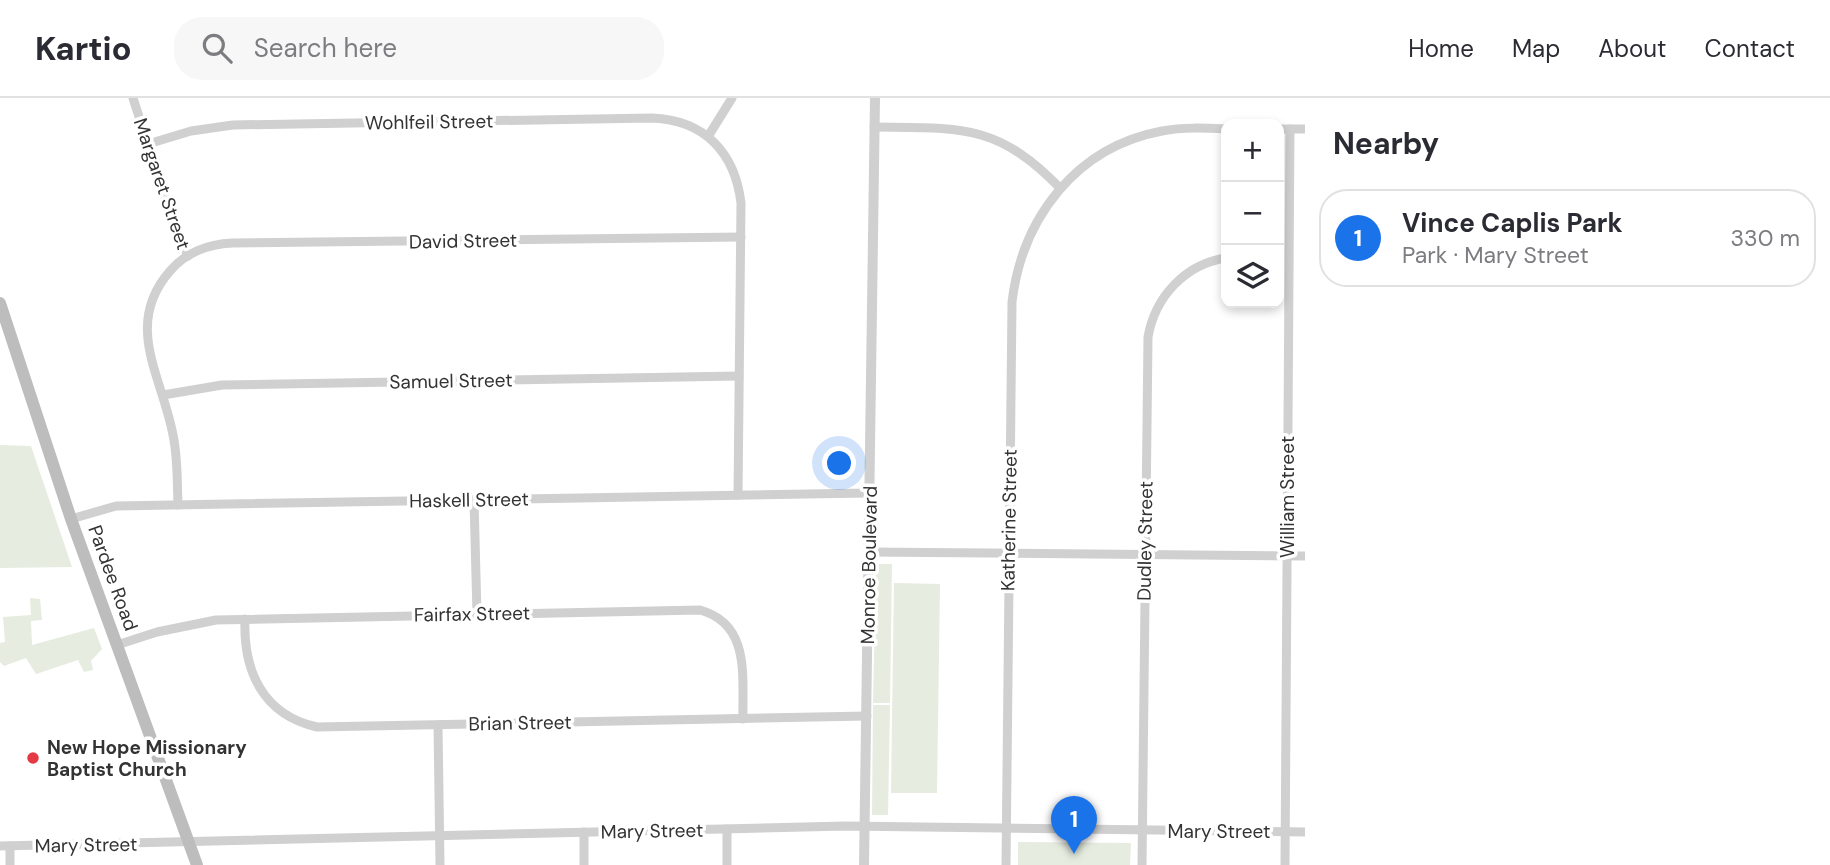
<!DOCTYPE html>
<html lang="en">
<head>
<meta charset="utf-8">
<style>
	body { margin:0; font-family:"DM Sans",sans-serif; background:#f7f7f7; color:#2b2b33 }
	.controls { position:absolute; right:21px; top:21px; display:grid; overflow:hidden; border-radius:14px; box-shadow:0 4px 10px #0003 }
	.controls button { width:63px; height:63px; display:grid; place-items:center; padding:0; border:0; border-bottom:2px solid #e1e1e2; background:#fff; color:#2b2b33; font:35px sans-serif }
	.you { position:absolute; left:840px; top:366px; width:24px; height:24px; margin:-18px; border:5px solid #fff; border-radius:50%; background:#1a73e8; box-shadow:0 0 0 10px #1a73e833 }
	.badge { display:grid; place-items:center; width:46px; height:46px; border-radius:50%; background:#1a73e8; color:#fff; font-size:23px; font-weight:700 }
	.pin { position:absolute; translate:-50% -58px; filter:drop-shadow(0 2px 4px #0008) }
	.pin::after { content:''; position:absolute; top:37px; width:24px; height:21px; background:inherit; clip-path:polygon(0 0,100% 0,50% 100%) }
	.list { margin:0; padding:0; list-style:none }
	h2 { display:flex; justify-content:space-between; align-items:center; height:91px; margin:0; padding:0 28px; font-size:30px }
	h2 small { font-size:23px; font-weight:400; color:#7c7c81 }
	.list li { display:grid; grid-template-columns:46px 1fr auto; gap:21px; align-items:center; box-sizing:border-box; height:98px; margin:0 14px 14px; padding:0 14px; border:2px solid #e1e1e2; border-radius:28px }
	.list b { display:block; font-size:26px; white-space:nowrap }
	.list p { margin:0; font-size:23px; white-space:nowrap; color:#7c7c81 }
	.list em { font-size:23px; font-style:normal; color:#7c7c81 }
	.icon { flex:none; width:38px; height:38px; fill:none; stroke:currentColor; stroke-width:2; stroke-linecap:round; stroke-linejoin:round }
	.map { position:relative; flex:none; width:1305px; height:767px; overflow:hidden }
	header { display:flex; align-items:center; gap:42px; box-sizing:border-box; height:98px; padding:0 35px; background:#fff; border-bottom:2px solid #e1e1e2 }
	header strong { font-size:33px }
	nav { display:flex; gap:38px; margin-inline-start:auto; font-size:24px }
	.search { width:490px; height:63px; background:#f7f7f7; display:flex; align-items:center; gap:18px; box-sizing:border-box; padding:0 24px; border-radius:28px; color:#7c7c81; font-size:26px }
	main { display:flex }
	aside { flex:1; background:#fff }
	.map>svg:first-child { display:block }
	.green { fill:#e6ecdf }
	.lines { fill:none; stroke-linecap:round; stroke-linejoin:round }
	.minor { stroke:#d0d0d0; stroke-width:9 }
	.tertiary { stroke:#d0d0d0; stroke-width:10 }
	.secondary { stroke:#bdbdbd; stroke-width:12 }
	.poi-dot { fill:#e63946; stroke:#fff; stroke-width:2.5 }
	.labels { text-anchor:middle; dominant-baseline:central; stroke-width:7; stroke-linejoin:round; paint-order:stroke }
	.street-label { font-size:19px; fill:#333; stroke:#fff }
	.poi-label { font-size:19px; font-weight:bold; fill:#333; stroke:#fff; text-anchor:start }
</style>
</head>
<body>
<header>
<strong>Kartio</strong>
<div class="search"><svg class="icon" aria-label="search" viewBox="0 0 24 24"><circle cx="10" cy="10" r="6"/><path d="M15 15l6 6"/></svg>Search here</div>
<nav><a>Home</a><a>Map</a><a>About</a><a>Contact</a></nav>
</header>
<main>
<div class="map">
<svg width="1305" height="767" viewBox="0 0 1305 767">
	<rect width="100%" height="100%" fill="#fff"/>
	<!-- green -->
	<g class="green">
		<polygon points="0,347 31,348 72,469 0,470"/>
		<polygon points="876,466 892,466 890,605 873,605"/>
		<polygon points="894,485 940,486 937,695 891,695"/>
		<polygon points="30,500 40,501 42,522 31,523 32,547 94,530 102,551 91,563 93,572 84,574 78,562 36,576 26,560 4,568 0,564 0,545 5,544 3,519 31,517"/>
		<polygon points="873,607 890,607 888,717 872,717"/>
		<polygon points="1018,744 1131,745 1130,767 1018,767"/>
	</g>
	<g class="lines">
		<!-- minor -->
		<g class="minor">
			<polyline points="133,0 169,112 188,158"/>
			<path d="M874,29c86,1 123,-4 186,61"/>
			<polyline points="1279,31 1305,31"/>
			<polyline points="709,37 732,0"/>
			<path d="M148,46l43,-13 42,-6 419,-7c53,2 83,35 89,85l-3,292"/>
			<polyline points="163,297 222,287 739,278"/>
			<polyline points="474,402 477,516"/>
			<path d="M178,407c-1,-23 0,-47 -5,-70 -11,-59 -50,-110 -3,-164 15,-18 38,-27 62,-28l509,-6"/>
			<polyline points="71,421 116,408 869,395"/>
			<polyline points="869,454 1305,458"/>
			<path d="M245,521c-2,52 18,96 72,108l550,-11"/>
			<path d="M117,547l40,-13 59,-12 484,-10c51,14 42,67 43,109"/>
			<polyline points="438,627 440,767"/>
			<polyline points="584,734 584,767"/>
			<polyline points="0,748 846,728 1305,734"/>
			<polyline points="10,748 10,767"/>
			<polyline points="727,767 727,731"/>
			<path d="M1006,767l6,-563c10,-84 64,-155 150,-171 21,-4 43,-3 64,-2"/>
			<path d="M1142,767l6,-528c7,-40 37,-73 78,-79"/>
			<polyline points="1285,767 1290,31"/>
		</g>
		<!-- tertiary -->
		<polyline class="tertiary" points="864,767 875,0"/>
		<!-- secondary -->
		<polyline class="secondary" points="0,205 71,421 197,767"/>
	</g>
	<!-- markers -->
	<circle class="poi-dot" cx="33" cy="660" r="7"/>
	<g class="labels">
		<!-- street labels -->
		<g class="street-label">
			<text transform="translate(429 24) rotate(-1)">Wohlfeil Street</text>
			<text transform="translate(162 86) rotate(71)">Margaret Street</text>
			<text transform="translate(463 143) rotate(-1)">David Street</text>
			<text transform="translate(451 283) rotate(-1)">Samuel Street</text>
			<text transform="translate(1287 399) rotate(-90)">William Street</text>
			<text transform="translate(469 402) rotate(-1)">Haskell Street</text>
			<text transform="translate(1009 422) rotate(-89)">Katherine Street</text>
			<text transform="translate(1145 443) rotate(-89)">Dudley Street</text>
			<text transform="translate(869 467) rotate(-89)">Monroe Boulevard</text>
			<text transform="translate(113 480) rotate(70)">Pardee Road</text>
			<text transform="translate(472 516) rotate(-1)">Fairfax Street</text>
			<text transform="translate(520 625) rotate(-1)">Brian Street</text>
			<text transform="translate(652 733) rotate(-1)">Mary Street</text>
			<text x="1219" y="733">Mary Street</text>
			<text transform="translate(86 747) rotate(-1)">Mary Street</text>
		</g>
		<!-- poi labels -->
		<g class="poi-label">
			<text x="47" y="649">New Hope Missionary<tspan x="47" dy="22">Baptist Church</tspan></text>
		</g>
	</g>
</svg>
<div class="controls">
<button>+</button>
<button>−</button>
<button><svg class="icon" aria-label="layers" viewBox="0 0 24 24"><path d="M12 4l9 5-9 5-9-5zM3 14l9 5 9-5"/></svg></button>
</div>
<div class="you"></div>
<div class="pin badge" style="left:1074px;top:756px">1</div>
</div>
<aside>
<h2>Nearby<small></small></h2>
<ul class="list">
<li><span class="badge">1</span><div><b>Vince Caplis Park</b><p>Park · Mary Street</p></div><em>330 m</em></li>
</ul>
</aside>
</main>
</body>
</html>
